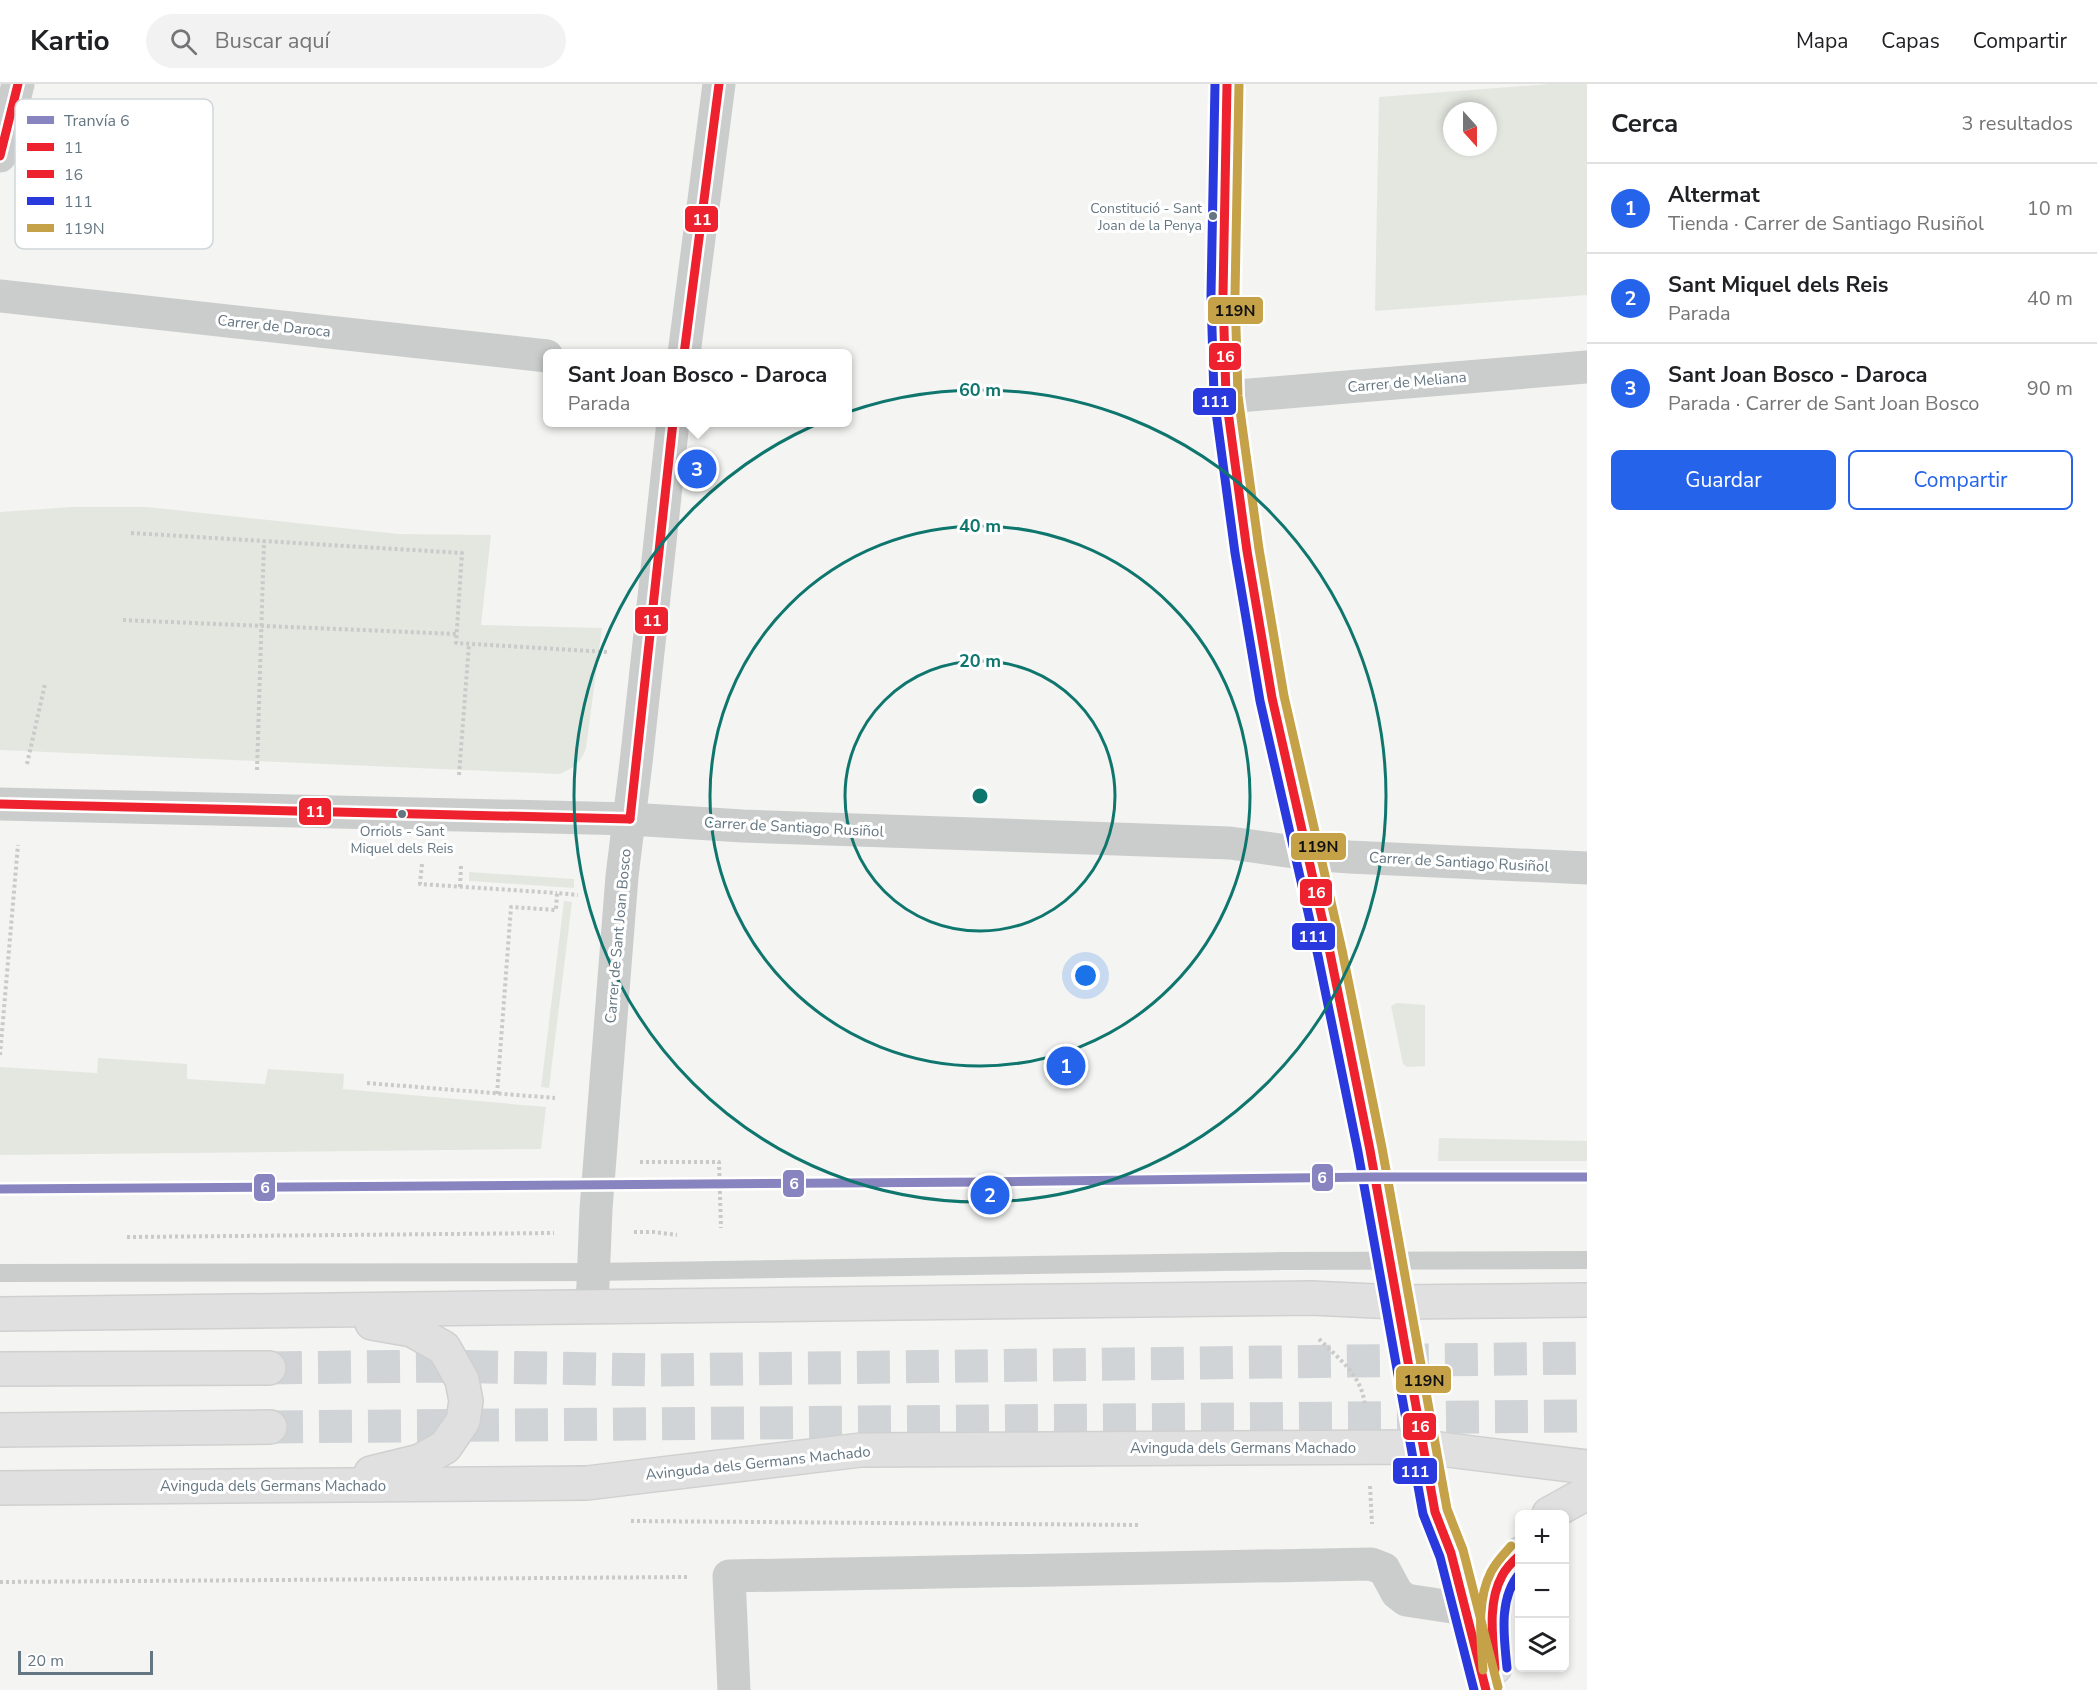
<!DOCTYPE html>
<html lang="es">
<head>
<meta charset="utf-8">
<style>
	body { margin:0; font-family:"Nunito Sans",sans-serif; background:#f2f2f2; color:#202124 }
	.controls { position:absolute; right:18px; bottom:18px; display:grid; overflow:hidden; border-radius:9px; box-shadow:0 3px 9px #0003 }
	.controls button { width:54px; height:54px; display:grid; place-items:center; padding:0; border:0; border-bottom:2px solid #e0e0e0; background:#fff; color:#202124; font:30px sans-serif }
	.compass { position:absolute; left:1443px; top:18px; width:54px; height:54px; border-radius:50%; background:#fff; box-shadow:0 3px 9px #0003; rotate:159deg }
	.scale { position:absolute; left:18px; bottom:15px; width:135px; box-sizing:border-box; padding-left:6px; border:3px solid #647682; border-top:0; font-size:16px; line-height:21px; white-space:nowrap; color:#647682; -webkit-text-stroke:4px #fff; paint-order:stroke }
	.you { position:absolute; left:1086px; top:892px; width:21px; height:21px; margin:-15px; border:4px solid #fff; border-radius:50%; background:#1a73e8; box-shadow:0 0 0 9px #1a73e833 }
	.badge { display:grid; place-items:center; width:39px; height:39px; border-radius:50%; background:#2563eb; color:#fff; font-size:20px; font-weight:700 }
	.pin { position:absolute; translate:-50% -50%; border:3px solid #fff; box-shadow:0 2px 6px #0006 }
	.popup { position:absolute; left:543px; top:265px; width:309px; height:78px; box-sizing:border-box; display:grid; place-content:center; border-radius:9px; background:#fff; filter:drop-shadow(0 2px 4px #0005); font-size:20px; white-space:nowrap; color:#757577 }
	.popup b { font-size:22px; color:#202124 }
	.popup::after { content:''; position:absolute; left:50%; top:100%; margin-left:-12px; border:12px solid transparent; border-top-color:#fff }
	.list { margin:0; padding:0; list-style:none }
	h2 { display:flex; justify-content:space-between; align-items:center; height:78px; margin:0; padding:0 24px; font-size:26px }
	h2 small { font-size:20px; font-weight:400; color:#757577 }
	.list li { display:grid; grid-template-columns:39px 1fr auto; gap:18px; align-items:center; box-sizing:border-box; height:90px; padding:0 24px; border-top:2px solid #e0e0e0 }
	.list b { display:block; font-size:22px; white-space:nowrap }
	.list p { margin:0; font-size:20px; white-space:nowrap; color:#757577 }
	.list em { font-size:20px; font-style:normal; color:#757577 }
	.actions { display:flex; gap:12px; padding:18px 24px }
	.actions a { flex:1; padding:14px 0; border:2px solid #2563eb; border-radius:9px; text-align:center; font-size:21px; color:#2563eb }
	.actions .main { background:#2563eb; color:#fff }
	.icon { flex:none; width:33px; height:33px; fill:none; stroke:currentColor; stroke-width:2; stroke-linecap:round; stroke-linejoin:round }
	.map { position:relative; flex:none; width:1587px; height:1606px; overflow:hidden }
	header { display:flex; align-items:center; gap:36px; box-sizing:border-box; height:84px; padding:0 30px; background:#fff; border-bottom:2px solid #e0e0e0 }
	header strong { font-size:28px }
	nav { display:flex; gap:33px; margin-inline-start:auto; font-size:21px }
	.search { width:420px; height:54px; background:#f2f2f2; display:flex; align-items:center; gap:15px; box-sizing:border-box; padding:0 21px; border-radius:33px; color:#757577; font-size:22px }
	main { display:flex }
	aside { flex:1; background:#fff }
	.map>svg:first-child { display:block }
	.green { fill:#e4e7e0; fill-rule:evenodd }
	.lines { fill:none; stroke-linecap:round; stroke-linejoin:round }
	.primary-tunnel { stroke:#d0d4d6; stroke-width:33; stroke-dasharray:33 16; stroke-linecap:butt }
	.secondary-casing { stroke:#d0d2d2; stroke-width:36 }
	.primary-casing { stroke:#d0d0d0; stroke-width:36 }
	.path { stroke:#cacaca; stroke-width:4; stroke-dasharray:3 3; stroke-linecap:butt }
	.service { stroke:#cbcdcd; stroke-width:18 }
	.minor { stroke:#cbcdcd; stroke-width:33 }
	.tertiary { stroke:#cbcdcd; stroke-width:33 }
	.secondary { stroke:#e0e0e0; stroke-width:33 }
	.primary { stroke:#e0e0e0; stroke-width:33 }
	.bus-1-casing { stroke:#fff; stroke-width:14 }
	.bus-2-casing { stroke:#fff; stroke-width:14 }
	.bus-3-casing { stroke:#fff; stroke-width:14 }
	.bus-4-casing { stroke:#fff; stroke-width:14 }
	.bus-1 { stroke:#ed222e; stroke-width:9 }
	.bus-2 { stroke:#ed222e; stroke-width:9 }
	.bus-3 { stroke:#2a39de; stroke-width:9 }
	.bus-4 { stroke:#c5a248; stroke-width:9 }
	.tram-1-casing { stroke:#fff; stroke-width:14 }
	.tram-1 { stroke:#8884bf; stroke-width:9 }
	.ring { fill:none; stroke:#0f766e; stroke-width:3 }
	.bus-dot { fill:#647682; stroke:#fff; stroke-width:2 }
	.labels { text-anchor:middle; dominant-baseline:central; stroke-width:6; stroke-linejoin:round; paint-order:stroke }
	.bus-label { font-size:14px; fill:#647682; stroke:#fff; text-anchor:end }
	.street-label { font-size:15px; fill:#647682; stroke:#fff }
	.key { fill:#fff; stroke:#d0d6da; stroke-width:1.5 }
	.key-label { font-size:16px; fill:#647682 }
	.centre { fill:#0f766e; stroke:#fff; stroke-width:3 }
	.ring-label { font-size:18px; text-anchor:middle; font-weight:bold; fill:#0f766e; stroke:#fff; stroke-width:6; stroke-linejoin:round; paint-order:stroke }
	.line-badge { stroke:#fff; stroke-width:2 }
	.badge-label { font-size:16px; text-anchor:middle; font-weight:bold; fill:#fff }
	.pale-badge-label { font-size:16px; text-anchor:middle; font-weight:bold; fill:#111 }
</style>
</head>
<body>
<header>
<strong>Kartio</strong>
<div class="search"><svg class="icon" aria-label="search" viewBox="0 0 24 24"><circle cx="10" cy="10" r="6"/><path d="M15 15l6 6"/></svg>Buscar aquí</div>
<nav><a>Mapa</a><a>Capas</a><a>Compartir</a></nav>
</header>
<main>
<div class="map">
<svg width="1587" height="1606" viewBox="0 0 1587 1606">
	<rect width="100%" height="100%" fill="#f4f4f2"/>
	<!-- green -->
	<g class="green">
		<path d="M1550,0h37v211l-212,16 4,-214zM1452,27h36v36h-36z"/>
		<path d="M73,423h74l251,27 93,1 -10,90 121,3 -16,120c-5,15 -12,20 -27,26l-559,-24v-238z"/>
		<polygon points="469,788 574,795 574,804 469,797"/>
		<polygon points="564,817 572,818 549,1004 541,1003"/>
		<polygon points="1397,919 1425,921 1425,982 1407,983 1403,980 1391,922"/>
		<polygon points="98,974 187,980 187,995 265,1000 268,985 344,990 343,1005 546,1023 541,1065 0,1071 0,983 97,989"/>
		<polygon points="1439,1054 1587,1057 1587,1077 1438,1077"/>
	</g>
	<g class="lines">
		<!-- primary-tunnel -->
		<g class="primary-tunnel">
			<polyline points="269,1284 432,1282 657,1286 1587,1274"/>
			<polyline points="270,1343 1587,1332"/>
		</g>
		<!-- secondary casing -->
		<g class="secondary-casing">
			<g id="secondary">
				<polyline points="1227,0 1223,211 1226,313 1247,467 1272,614 1330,869 1370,1066 1435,1428 1451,1469 1486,1606"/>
				<polyline points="1549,1430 1587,1409"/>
				<path d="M1495,1583c-2,-24 -5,-69 7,-90 5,-8 12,-16 18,-23"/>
			</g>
		</g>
		<!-- primary casing -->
		<g class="primary-casing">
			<g id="primary">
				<polyline points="0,1230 1311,1214 1396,1218 1587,1216"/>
				<polyline points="0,1285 269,1284"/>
				<polyline points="0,1346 270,1343"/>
				<polyline points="371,1389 420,1377 445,1363 463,1337 466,1317 462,1296 444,1264 412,1246 372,1239"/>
				<polyline points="0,1404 587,1399 861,1366 1423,1363 1587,1383"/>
			</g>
		</g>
		<!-- path -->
		<g class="path">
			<polyline points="131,449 462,469 456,559 607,568"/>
			<polyline points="123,536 457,550"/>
			<polyline points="27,680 45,600"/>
			<polyline points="257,686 264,457"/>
			<polyline points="459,691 469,560"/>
			<polyline points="422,780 420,800 557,809"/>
			<polyline points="460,803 461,782"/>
			<polyline points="0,971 18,761"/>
			<polyline points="367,999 555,1014"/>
			<polyline points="497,1010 511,823 556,826 557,809 578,811"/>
			<polyline points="640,1078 719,1078 721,1144"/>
			<polyline points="634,1148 654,1148 677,1151"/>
			<polyline points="127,1153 554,1149"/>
			<path d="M1319,1255c20,20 44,37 46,68"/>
			<polyline points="1370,1402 1372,1440"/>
			<polyline points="631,1437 1139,1441"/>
			<polyline points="0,1498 689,1493"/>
		</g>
		<!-- service -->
		<polyline class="service" points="0,1189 593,1188 1282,1177 1587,1176"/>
		<!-- minor -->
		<g class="minor">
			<polyline points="0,72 18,0"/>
			<polyline points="0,212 547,272"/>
			<polyline points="684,270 719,0"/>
			<polyline points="1226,313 1587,283"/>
			<polyline points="592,1223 596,1125 622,792 636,679 673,338"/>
			<polyline points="734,1606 729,1492 1371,1480 1384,1485 1397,1509 1406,1516 1465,1525"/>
		</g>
		<!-- tertiary -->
		<polyline class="tertiary" points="0,720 630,735 743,742 1230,759 1308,770 1350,773 1587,784"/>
		<!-- secondary -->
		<use href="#secondary" class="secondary"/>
		<!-- primary -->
		<use href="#primary" class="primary"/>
		<!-- bus-1 casing -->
		<g class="bus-1-casing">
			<g id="bus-1">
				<polyline points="0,72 18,0"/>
				<polyline points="684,270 719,0"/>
				<polyline points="0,720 630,735"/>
				<polyline points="630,735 673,338"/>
			</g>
		</g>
		<!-- bus-2 casing -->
		<g class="bus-2-casing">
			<g id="bus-2">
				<polyline points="1227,0 1223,211 1226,313 1247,467 1272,614 1330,869 1370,1066 1435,1428 1451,1469 1486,1606"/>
				<path d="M1495,1585c-2,-29 -8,-66 7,-93 4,-8 11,-15 18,-21"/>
			</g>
		</g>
		<!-- bus-3 casing -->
		<g class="bus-3-casing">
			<g id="bus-3">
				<polyline points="1215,0 1211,211 1214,313 1235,469 1260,617 1318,872 1358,1068 1423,1430 1440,1473 1474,1606"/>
				<path d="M1507,1584c-3,-31 -9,-70 13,-95"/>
			</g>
		</g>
		<!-- bus-4 casing -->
		<g class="bus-4-casing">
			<g id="bus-4">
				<polyline points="1239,0 1235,211 1238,312 1259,465 1284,612 1342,866 1382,1064 1447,1425 1463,1466 1498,1603"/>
				<path d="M1483,1586c-2,-31 -7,-69 8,-98 5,-10 13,-18 20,-26"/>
			</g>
		</g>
		<!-- bus-1 -->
		<use href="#bus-1" class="bus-1"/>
		<!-- bus-2 -->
		<use href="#bus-2" class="bus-2"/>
		<!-- bus-3 -->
		<use href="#bus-3" class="bus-3"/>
		<!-- bus-4 -->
		<use href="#bus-4" class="bus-4"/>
		<!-- tram-1 casing -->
		<g class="tram-1-casing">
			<polyline id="tram-1" points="0,1105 986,1098 1374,1093 1587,1093"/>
		</g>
		<!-- tram-1 -->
		<use href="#tram-1" class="tram-1"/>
	</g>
	<!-- distance rings -->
	<g class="ring">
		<circle cx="980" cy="712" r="135"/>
		<circle cx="980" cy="712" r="270"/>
		<circle cx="980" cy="712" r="406"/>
	</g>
	<!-- markers -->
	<g class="bus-dot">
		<circle cx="1213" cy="132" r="5"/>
		<circle cx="402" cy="730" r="5"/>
	</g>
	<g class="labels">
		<!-- bus labels -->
		<g class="bus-label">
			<text x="1202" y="124">Constitució - Sant<tspan x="1202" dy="17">Joan de la Penya</tspan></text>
			<text x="402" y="747" text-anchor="middle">Orriols - Sant<tspan x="402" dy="17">Miquel dels Reis</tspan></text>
		</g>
		<!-- street labels -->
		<g class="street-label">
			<text transform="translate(274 242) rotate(6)">Carrer de Daroca</text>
			<text transform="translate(1407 298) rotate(-5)">Carrer de Meliana</text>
			<text transform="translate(794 743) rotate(3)">Carrer de Santiago Rusiñol</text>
			<text transform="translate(1459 778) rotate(3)">Carrer de Santiago Rusiñol</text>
			<text transform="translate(618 852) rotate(-85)">Carrer de Sant Joan Bosco</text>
			<text x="1243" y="1364">Avinguda dels Germans Machado</text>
			<text transform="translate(758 1379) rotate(-6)">Avinguda dels Germans Machado</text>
			<text x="273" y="1402">Avinguda dels Germans Machado</text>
		</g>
	</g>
	<!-- legend -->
	<rect x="15" y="15" width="198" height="150" rx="9" class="key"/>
	<rect x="27" y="32" width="27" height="8" fill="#8884bf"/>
	<rect x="27" y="59" width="27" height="8" fill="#ed222e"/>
	<rect x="27" y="86" width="27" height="8" fill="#ed222e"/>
	<rect x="27" y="113" width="27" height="8" fill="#2a39de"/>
	<rect x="27" y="140" width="27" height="8" fill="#c5a248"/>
	<g class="key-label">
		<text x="64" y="42">Tranvía 6</text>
		<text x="64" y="69">11</text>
		<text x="64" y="96">16</text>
		<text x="64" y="123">111</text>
		<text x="64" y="150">119N</text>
	</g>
	<circle cx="980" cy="712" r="9" class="centre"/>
	<g class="ring-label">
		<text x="980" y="312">60 m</text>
		<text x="980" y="448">40 m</text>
		<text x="980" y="583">20 m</text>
	</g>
	<g class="line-badge">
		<rect x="684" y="121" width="35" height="28" rx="6" fill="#ed222e"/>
		<rect x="1207" y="212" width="57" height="29" rx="6" fill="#c5a248"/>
		<rect x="1208" y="258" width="34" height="29" rx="6" fill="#ed222e"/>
		<rect x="1192" y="303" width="45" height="29" rx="6" fill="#2a39de"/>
		<rect x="634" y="522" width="35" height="29" rx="6" fill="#ed222e"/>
		<rect x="298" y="713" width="34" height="29" rx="6" fill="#ed222e"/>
		<rect x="1290" y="748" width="57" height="29" rx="6" fill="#c5a248"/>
		<rect x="1299" y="794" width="34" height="29" rx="6" fill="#ed222e"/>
		<rect x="1291" y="838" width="45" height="29" rx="6" fill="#2a39de"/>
		<rect x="1311" y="1079" width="23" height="29" rx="6" fill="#8884bf"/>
		<rect x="782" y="1085" width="23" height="29" rx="6" fill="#8884bf"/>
		<rect x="253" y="1089" width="23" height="29" rx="6" fill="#8884bf"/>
		<rect x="1395" y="1281" width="57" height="29" rx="6" fill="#c5a248"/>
		<rect x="1402" y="1328" width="35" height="29" rx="6" fill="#ed222e"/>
		<rect x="1392" y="1373" width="46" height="28" rx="6" fill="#2a39de"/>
	</g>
	<g class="badge-label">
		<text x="702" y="141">11</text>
		<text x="1225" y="278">16</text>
		<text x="1215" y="323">111</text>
		<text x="652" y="542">11</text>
		<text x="315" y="733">11</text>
		<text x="1316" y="814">16</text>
		<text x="1313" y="858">111</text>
		<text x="1322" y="1099">6</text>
		<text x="794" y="1105">6</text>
		<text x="265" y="1109">6</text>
		<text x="1420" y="1348">16</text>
		<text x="1415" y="1393">111</text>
	</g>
	<g class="pale-badge-label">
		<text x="1235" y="232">119N</text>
		<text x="1318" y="768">119N</text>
		<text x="1424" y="1302">119N</text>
	</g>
</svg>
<div class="controls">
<button>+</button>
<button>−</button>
<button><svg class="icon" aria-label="layers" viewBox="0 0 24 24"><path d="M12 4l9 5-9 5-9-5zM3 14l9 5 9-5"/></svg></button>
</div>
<svg class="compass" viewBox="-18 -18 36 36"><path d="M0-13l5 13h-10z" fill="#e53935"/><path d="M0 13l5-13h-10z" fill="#757577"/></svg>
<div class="scale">20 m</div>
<div class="you"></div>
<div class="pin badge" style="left:1066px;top:982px">1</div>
<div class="pin badge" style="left:990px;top:1111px">2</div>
<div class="pin badge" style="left:697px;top:385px">3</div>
<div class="popup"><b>Sant Joan Bosco - Daroca</b>Parada</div>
</div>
<aside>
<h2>Cerca<small>3 resultados</small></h2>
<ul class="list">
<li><span class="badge">1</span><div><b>Altermat</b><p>Tienda · Carrer de Santiago Rusiñol</p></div><em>10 m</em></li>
<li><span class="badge">2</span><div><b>Sant Miquel dels Reis</b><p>Parada</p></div><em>40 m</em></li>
<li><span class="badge">3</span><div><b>Sant Joan Bosco - Daroca</b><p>Parada · Carrer de Sant Joan Bosco</p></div><em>90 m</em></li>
</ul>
<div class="actions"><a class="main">Guardar</a><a>Compartir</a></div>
</aside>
</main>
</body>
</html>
